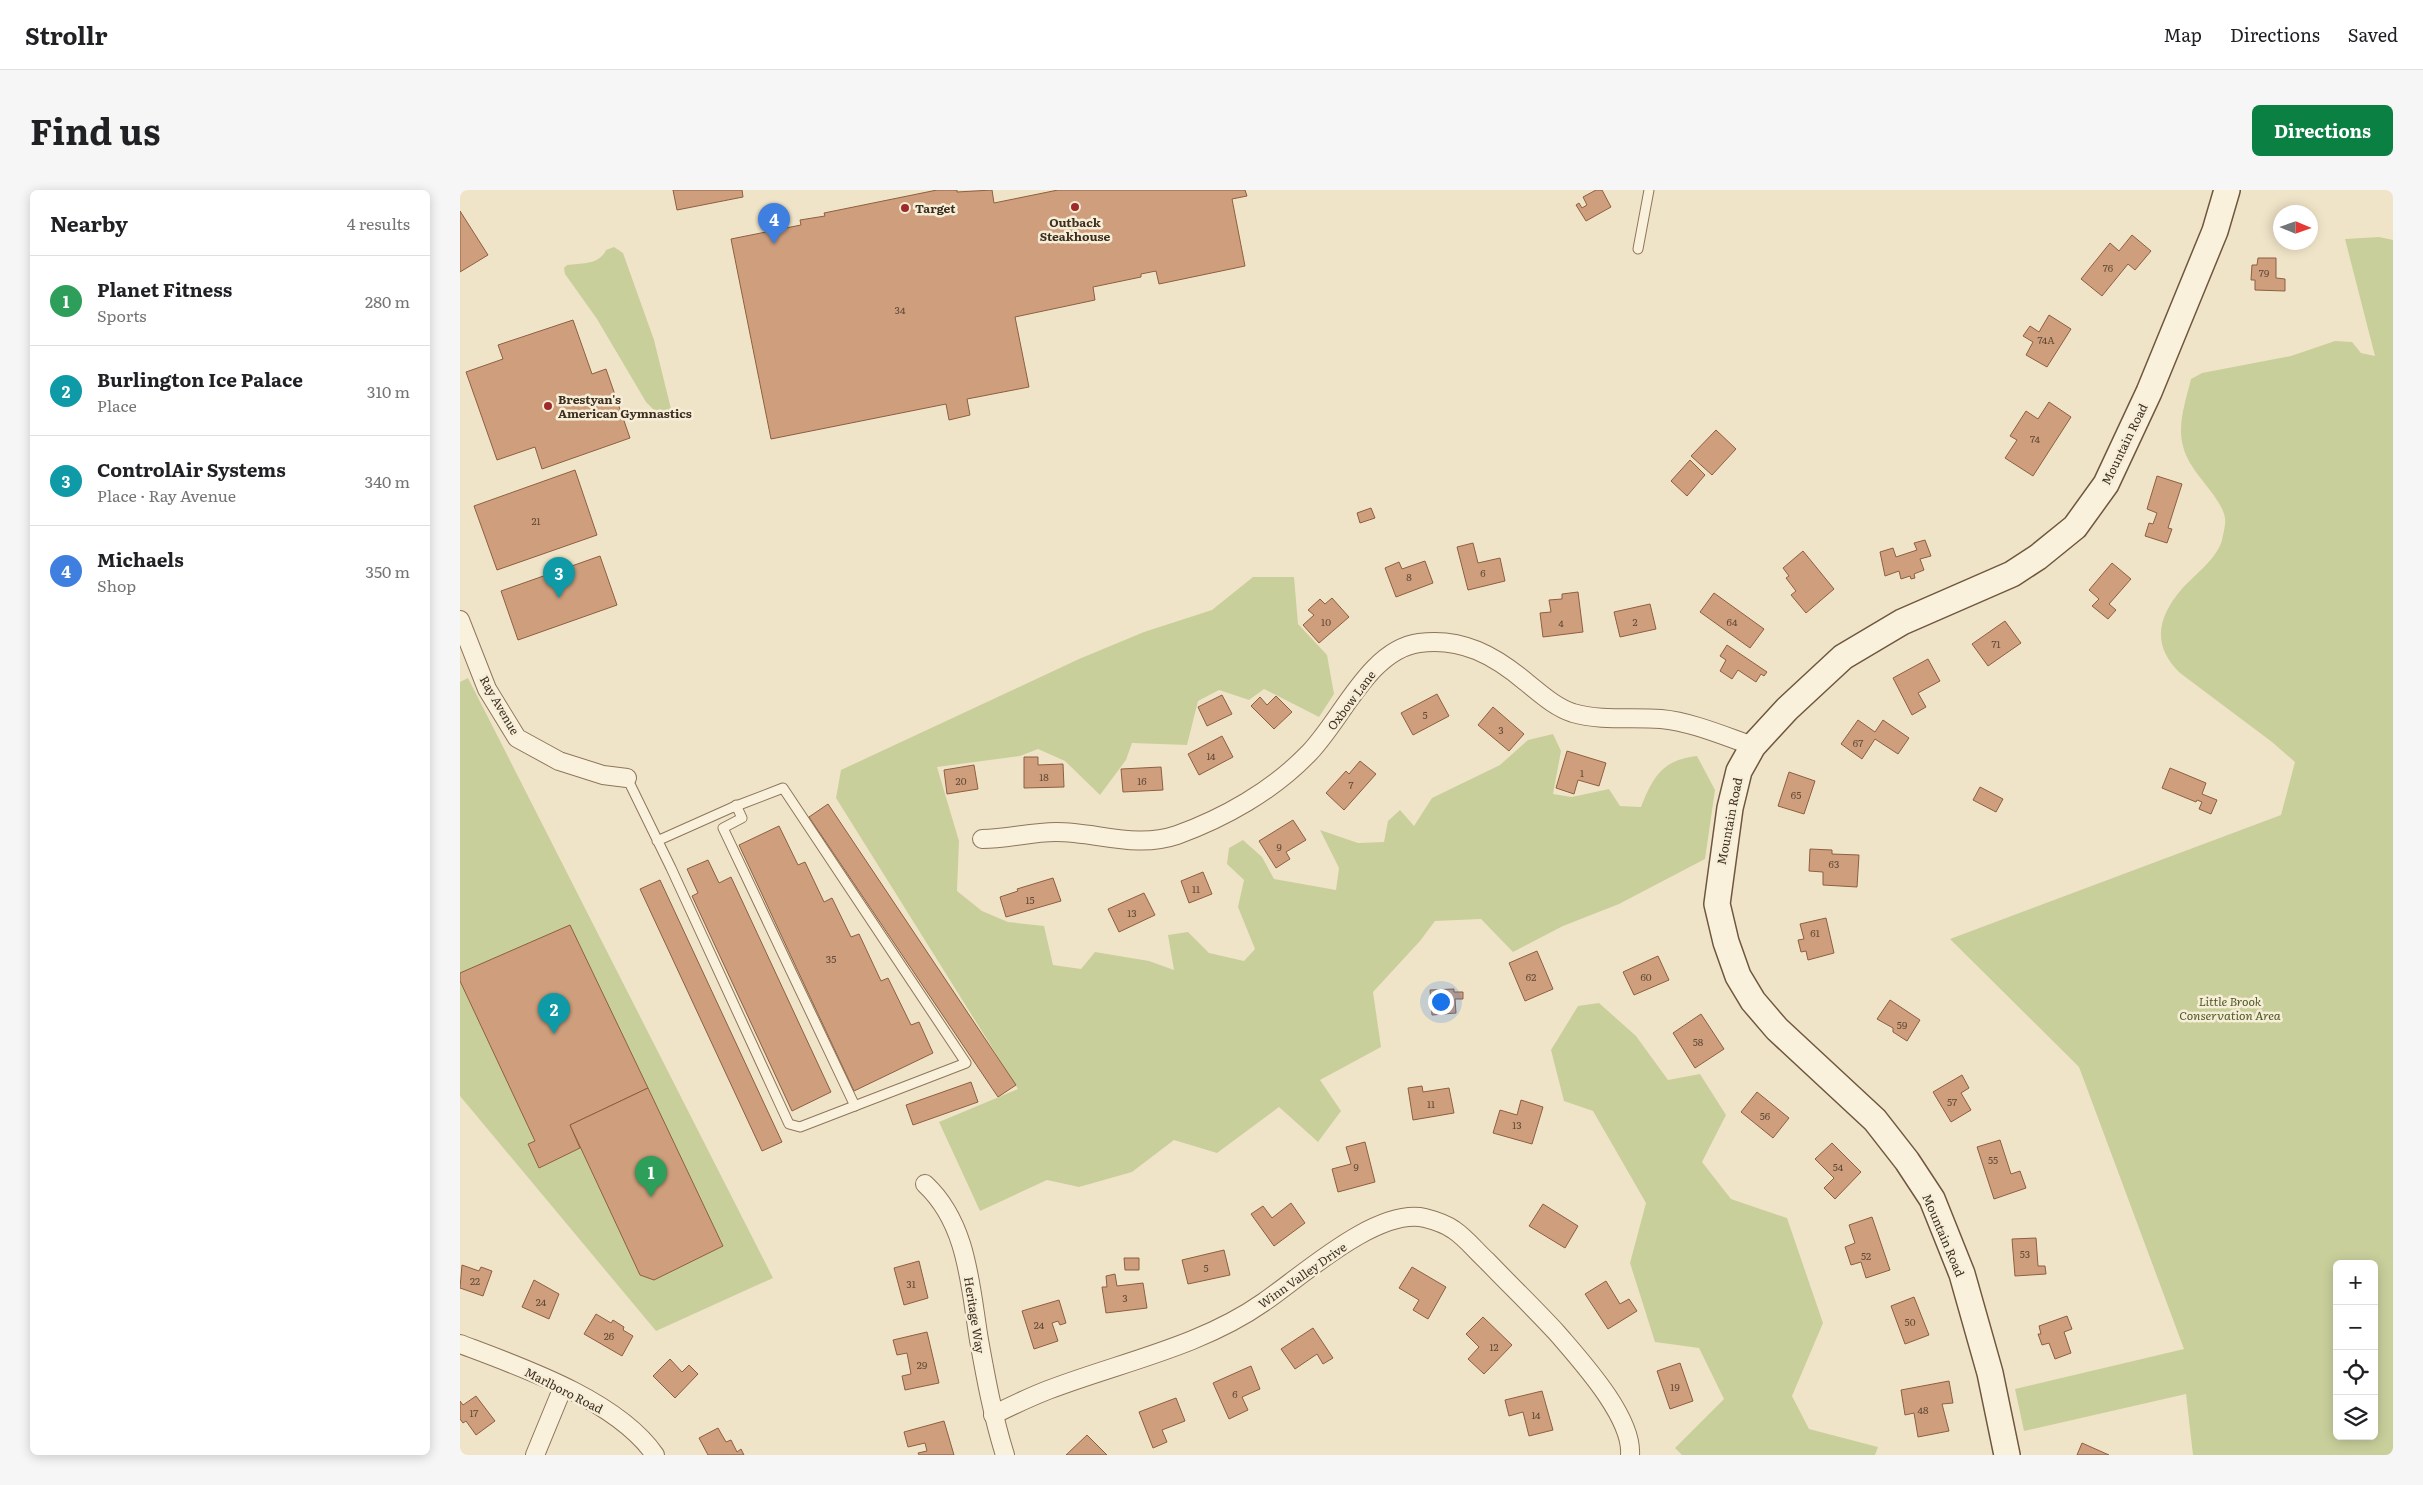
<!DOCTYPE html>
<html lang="en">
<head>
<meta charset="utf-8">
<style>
	body { margin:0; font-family:Literata,serif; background:#f6f6f6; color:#202124 }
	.controls { position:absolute; right:15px; bottom:15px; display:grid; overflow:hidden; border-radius:8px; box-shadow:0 2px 12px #0003 }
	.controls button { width:45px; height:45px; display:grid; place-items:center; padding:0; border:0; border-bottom:1px solid #e0e0e0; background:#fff; color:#202124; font:25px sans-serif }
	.compass { position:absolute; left:1813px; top:15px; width:45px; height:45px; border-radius:50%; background:#fff; box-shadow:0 2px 12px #0003; rotate:92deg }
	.you { position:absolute; left:980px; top:811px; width:18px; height:18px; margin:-12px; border:4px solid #fff; border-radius:50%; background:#1a73e8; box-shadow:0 0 0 8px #1a73e833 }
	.badge { display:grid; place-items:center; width:32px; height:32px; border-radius:50%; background:#0b8043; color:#fff; font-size:16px; font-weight:700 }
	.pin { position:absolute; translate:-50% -41px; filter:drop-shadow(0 1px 2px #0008) }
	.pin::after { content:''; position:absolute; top:26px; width:18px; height:15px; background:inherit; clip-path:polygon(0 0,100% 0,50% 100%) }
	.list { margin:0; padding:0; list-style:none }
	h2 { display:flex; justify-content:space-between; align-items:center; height:65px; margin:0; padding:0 20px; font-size:21px }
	h2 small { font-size:16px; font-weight:400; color:#757577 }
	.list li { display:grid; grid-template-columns:32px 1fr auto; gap:15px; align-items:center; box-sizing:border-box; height:90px; padding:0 20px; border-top:1px solid #e0e0e0 }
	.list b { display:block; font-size:19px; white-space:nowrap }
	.list p { margin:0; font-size:16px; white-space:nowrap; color:#757577 }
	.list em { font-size:16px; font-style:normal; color:#757577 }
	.icon { flex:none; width:28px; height:28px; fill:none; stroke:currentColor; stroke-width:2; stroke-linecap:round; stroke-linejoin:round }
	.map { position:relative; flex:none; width:1933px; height:1265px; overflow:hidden; border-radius:8px }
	header { display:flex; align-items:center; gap:30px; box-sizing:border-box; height:70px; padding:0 25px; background:#fff; border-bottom:1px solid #e0e0e0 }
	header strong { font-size:24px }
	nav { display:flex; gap:28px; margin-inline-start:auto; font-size:18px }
	.intro { display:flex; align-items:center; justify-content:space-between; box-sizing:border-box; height:120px; padding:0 30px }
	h1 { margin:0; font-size:35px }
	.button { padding:12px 22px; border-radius:8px; background:#0b8043; color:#fff; font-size:18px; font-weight:700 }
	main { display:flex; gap:30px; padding:0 30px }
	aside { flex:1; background:#fff; border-radius:8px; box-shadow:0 2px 12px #0003 }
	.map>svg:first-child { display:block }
	.green { fill:#c9cf9b; fill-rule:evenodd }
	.building { fill:#cf9f7d; stroke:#8d5f41 }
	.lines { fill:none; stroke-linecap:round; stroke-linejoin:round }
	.lane-casing { stroke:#8d765c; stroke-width:11 }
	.street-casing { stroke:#8d765c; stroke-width:20 }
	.secondary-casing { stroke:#6f573f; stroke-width:28 }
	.lane { stroke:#faf1dc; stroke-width:9 }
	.street { stroke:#faf1dc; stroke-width:18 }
	.secondary { stroke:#faf1dc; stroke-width:25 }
	.poi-dot { fill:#9e2a2b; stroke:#f7eed8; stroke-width:2 }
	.labels { text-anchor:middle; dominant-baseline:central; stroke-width:5; stroke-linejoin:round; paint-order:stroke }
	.number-label { font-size:10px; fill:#624a37 }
	.poi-label { font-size:12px; font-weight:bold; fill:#3d2e20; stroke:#f7eed8; text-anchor:start }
	.street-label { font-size:12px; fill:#3d2e20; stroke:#f7eed8 }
	.park-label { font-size:12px; font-style:italic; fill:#4d5a26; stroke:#f7eed8 }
</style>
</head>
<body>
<header>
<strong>Strollr</strong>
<nav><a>Map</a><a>Directions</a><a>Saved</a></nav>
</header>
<div class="intro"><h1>Find us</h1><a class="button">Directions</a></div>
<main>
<aside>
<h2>Nearby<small>4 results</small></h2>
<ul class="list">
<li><span class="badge" style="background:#2e9e5b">1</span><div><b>Planet Fitness</b><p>Sports</p></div><em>280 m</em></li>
<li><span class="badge" style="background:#0f9aa8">2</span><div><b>Burlington Ice Palace</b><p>Place</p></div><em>310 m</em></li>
<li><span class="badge" style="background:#0f9aa8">3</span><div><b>ControlAir Systems</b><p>Place · Ray Avenue</p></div><em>340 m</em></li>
<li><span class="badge" style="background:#3f7fe0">4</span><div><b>Michaels</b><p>Shop</p></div><em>350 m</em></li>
</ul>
</aside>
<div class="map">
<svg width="1933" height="1265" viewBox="0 0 1933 1265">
	<rect width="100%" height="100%" fill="#f0e4c8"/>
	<!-- green -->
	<g class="green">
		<path d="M1919,47l14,3v1215h-200l-7,-61 -162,37 -9,-42 169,-40 -105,-282 -129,-128 331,-124 14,-53 -23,-20 -92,-69c-28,-27 -23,-55 1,-83 12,-14 36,-31 41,-50 1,-5 4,-16 3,-22 -4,-23 -36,-45 -42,-72 -6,-22 3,-46 8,-67l11,-6 89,-17 44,-15 17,1 9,11 14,3 -30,-117zM1877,1074h37v172h-37z"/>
		<path d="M154,57l9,6 31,87 19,77 -16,-4 -11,-11 -49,-83 -32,-45 -1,-6 3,-3c15,-2 32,0 39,-15z"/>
		<path d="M793,387h41l4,47 29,31 7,39 -15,23 -55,-28 -15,11 -30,-10 -21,11 -11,44 -55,-2 -6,17 -26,35 -35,-34 -27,-12 -18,7 -83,11 22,74 -2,50 25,20 26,11 36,4 9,39 28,4 14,-17 54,9 25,9 -6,-35 20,-3 21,21 35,8 11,-12 -17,-42 6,-27 -17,-16 2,-16 14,-8 19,17 12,22 62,11 3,-22 -19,-38 38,13 26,-1 4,-21 12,-11 14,16 18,-28 68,-33 28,-25 25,-6 8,17 -8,43 19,3 37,-8 11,17 21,1c12,-30 21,-47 56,-51l18,34 -10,69 -86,45 -56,22 -50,26 -32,-33 -46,2 -15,20 -47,51 8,55 -61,33 21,31 -23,31 -39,-35 -62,46 -43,-13 -42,32 -53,15 -32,-7 -67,31 -41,-89 79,-33 -182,-291 5,-28 238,-111 65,-27 68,-22z"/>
		<polygon points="8,488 313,1088 196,1141 0,906 0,492"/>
		<polygon points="1139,813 1176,846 1208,890 1240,884 1266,925 1242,972 1271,1009 1327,1028 1363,1133 1332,1206 1349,1239 1418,1257 1415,1265 1222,1265 1215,1258 1264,1209 1239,1158 1195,1152 1170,1073 1186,1013 1133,921 1104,911 1091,860 1118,816"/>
	</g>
	<!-- building -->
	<g class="building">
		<polygon points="213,0 282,0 283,7 217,20"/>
		<polygon points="477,0 497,0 497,2 532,0 534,13 598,0 785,0 787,6 772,9 785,76 699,94 696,81 681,84 681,87 633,97 635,110 555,127 569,197 507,209 510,225 489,230 486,214 311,249 271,49 341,35 340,30 365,26 364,23"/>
		<polygon points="1136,0 1142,0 1151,17 1126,31 1116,15 1119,13 1122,18 1127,15 1123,7"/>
		<polygon points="0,21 28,65 0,82"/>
		<polygon points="1672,45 1691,61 1675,80 1668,74 1642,106 1621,89 1650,53 1659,61"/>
		<polygon points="1798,68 1816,68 1816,88 1825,89 1825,101 1795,100 1795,90 1791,90 1792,75 1797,75"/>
		<polygon points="1589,125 1611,139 1587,177 1566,165 1573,152 1563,146 1570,136 1579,142"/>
		<polygon points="113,130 132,184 146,179 170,248 82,279 75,257 37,270 6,182 43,169 38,155"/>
		<polygon points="1589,212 1611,227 1573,286 1545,268 1557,250 1550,246 1566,221 1578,229"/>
		<polygon points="1256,240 1276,259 1252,285 1231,266"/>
		<polygon points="1230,270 1245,285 1227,306 1211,291"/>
		<polygon points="115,280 137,345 37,380 14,316"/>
		<polygon points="1697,286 1722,294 1708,338 1712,339 1707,353 1685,346 1689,333 1693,334 1697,323 1687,319"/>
		<polygon points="911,318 915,328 900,333 897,323"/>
		<polygon points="1465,350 1471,366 1460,369 1464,380 1454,384 1455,388 1451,389 1450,386 1441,389 1439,381 1425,386 1420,362 1433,358 1436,367 1457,360 1454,353"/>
		<polygon points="1013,353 1018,373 1040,368 1045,391 1008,400 997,357"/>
		<polygon points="1343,361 1374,399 1346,423 1331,405 1336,401 1326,388 1329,386 1323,378"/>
		<polygon points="140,366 157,415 58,450 41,401"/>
		<polygon points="965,371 973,393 936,407 925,378 939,372 942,379"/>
		<polygon points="1652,373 1671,389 1649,414 1656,420 1648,429 1632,416 1639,409 1629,400"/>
		<polygon points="1118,402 1123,442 1083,447 1080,423 1091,422 1089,410 1102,409 1102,404"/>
		<polygon points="1254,403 1304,439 1290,458 1240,422"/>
		<polygon points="872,408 889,427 859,453 843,435 854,425 848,420 860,409 865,414"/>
		<polygon points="1190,414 1196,439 1160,447 1154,422"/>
		<polygon points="1545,431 1561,453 1528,476 1512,454"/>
		<polygon points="1267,455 1307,482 1304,486 1301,484 1296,492 1278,480 1272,489 1260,481 1266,470 1260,466"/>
		<polygon points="1468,469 1480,491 1458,503 1466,517 1452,525 1433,488"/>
		<polygon points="977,504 989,526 953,545 941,523"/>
		<polygon points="762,505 772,524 747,536 738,517"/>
		<polygon points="816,506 832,522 814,539 791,516 800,507 807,515"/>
		<polygon points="1033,517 1064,544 1049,561 1018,535"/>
		<polygon points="1398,530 1415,542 1423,530 1449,548 1438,564 1415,549 1402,569 1381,554"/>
		<polygon points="762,546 773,567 739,585 728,564"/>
		<polygon points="1107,561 1146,573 1139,596 1118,590 1114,604 1096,598"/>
		<polygon points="564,567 578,567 578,575 603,574 604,597 564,598"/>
		<polygon points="900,571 916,584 884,620 866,603 886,581 889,584"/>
		<polygon points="514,575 518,599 487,604 484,580"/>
		<polygon points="701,577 703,600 663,602 661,579"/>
		<polygon points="1710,578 1746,593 1742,604 1757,610 1751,624 1739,619 1742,612 1737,610 1736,612 1702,598"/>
		<polygon points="1329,582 1355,591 1344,624 1318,616"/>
		<polygon points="1520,597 1543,609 1536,622 1513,610"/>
		<polygon points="368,614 556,895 538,907 349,627"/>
		<polygon points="833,630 846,650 826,662 830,669 816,678 799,651"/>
		<polygon points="319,636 338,675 345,672 364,712 372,708 391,747 399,744 421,791 428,788 451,835 459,832 473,863 394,901 279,655"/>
		<polygon points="1350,659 1372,660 1372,664 1399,665 1397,697 1363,695 1363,682 1349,681"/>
		<polygon points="248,670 259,693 271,687 371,902 332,921 232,706 238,703 227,679"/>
		<polygon points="743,682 752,704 729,713 721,691"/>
		<polygon points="593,688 601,711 546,727 540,707 558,701 557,699"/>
		<polygon points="200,690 322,952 302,961 180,699"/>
		<polygon points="684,703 695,725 659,742 648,719"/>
		<polygon points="1366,728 1374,763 1348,770 1346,761 1341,762 1338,750 1344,749 1340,734"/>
		<polygon points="110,735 188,898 110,935 120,958 79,978 68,954 75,951 0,791 0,783"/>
		<polygon points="1077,761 1093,799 1065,811 1049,773"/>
		<polygon points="1198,766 1209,790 1174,805 1163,782"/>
		<polygon points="994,799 994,802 1003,802 1003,809 995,809 996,823 972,825 970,800"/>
		<polygon points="1430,810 1460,830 1447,851 1433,842 1433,838 1417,829"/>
		<polygon points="1241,824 1264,859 1235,878 1213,843"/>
		<polygon points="1502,885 1509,898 1501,903 1511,920 1491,932 1473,902"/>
		<polygon points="511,892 518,912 453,935 446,915"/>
		<polygon points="962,896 963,902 989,898 994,923 953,930 948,898"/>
		<polygon points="188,898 263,1056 194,1090 180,1085 110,935"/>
		<polygon points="1297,902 1329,928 1313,948 1281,922"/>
		<polygon points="1061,910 1083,917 1072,954 1033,943 1040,920 1057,925"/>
		<polygon points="1540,950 1551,984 1560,981 1566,998 1534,1009 1517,957"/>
		<polygon points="905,952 915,992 878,1002 872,979 891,974 886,957"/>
		<polygon points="1372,953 1401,982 1375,1009 1364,998 1374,988 1355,969"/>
		<polygon points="831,1013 845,1033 814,1056 791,1024 803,1016 812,1028"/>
		<polygon points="1083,1014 1118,1036 1105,1058 1069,1036"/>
		<polygon points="1412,1027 1430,1080 1406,1088 1401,1072 1391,1075 1385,1057 1395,1053 1389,1035"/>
		<polygon points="1576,1048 1578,1076 1585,1076 1586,1084 1555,1086 1552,1049"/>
		<polygon points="764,1060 770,1085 728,1094 722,1070"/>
		<polygon points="664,1068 679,1068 679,1080 665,1080"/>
		<polygon points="459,1071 468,1108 444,1115 434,1078"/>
		<polygon points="2,1075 19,1081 21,1077 32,1081 23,1106 0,1098"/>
		<polygon points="952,1077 986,1097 968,1129 953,1120 959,1110 939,1098"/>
		<polygon points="655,1084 657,1096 683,1093 687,1118 646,1123 642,1097 647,1097 646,1086"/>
		<polygon points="74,1090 99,1104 89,1129 62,1117"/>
		<polygon points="1146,1091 1160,1114 1169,1109 1177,1121 1148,1139 1125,1104"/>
		<polygon points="1454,1107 1469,1145 1445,1154 1431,1116"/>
		<polygon points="599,1110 606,1133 600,1135 598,1131 592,1133 598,1151 574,1159 562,1121"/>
		<polygon points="136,1124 151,1133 153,1130 164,1137 163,1140 173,1146 162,1166 124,1144"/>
		<polygon points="1607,1126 1612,1139 1604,1142 1611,1163 1595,1169 1589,1153 1582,1155 1578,1144 1581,1144 1579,1136"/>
		<polygon points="1023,1127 1052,1155 1024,1184 1008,1169 1019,1157 1006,1144"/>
		<polygon points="853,1138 873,1168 863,1174 857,1164 835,1179 821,1159"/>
		<polygon points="467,1142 479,1193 445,1200 442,1186 451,1184 447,1163 437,1165 433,1150"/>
		<polygon points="210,1169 222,1182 229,1175 238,1184 215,1208 193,1186"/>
		<polygon points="1220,1173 1233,1211 1210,1219 1197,1181"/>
		<polygon points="791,1176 800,1199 782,1207 788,1220 769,1229 753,1193"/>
		<polygon points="1489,1191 1493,1213 1482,1214 1489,1241 1458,1247 1454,1223 1445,1225 1441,1200"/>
		<polygon points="1082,1201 1093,1240 1069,1246 1063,1222 1049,1226 1045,1210"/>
		<polygon points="16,1206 35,1231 16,1245 6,1231 3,1233 0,1229 0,1211 3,1215"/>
		<polygon points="716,1208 725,1231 702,1240 707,1252 693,1258 679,1222"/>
		<polygon points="484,1231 494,1265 459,1265 458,1263 467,1261 465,1253 448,1257 444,1242"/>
		<polygon points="258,1238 266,1252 271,1250 277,1262 281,1259 284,1265 248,1265 239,1248"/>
		<polygon points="627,1245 647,1265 606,1265"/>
		<polygon points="1622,1253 1649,1265 1617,1265"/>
	</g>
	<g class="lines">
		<!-- lane casing -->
		<g class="lane-casing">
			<g id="lane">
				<polyline points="1178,59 1189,0"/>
				<polyline points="167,588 211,678 329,934 340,937 506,873 323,598 271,618 197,651"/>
				<polyline points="276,615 282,628 263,638 395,916"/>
			</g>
		</g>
		<!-- street casing -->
		<g class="street-casing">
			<g id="street">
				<polyline points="0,430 27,499 57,548 99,571 143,585 167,588"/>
				<path d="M522,649c25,0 49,-7 74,-7 41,0 80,17 121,3 47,-17 95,-44 130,-80 34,-33 61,-105 112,-112 43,-6 76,13 107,39 15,12 29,25 47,31 28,8 59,4 88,6 31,3 63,17 92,27"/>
				<path d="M465,994c43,40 45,102 54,156 7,39 14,77 26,115"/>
				<path d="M0,1154c61,23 157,56 195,111"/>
				<path d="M533,1225c18,-9 37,-18 55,-25 73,-28 152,-43 216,-88 38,-26 113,-95 161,-84 8,2 22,7 29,12 12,8 22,21 33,31 23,24 47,47 70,72 23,27 76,84 73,122"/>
				<polyline points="75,1265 103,1197"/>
			</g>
		</g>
		<!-- secondary casing -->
		<g class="secondary-casing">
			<polyline id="secondary" points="1547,1265 1530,1183 1502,1084 1472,1009 1447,971 1415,930 1317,839 1293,811 1278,786 1266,752 1257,714 1270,618 1279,581 1293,556 1327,519 1383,467 1442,432 1552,384 1578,367 1615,337 1646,294 1689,202 1755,41 1767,0"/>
		</g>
		<!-- lane -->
		<use href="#lane" class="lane"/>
		<!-- street -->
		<use href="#street" class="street"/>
		<!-- secondary -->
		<use href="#secondary" class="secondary"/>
	</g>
	<!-- markers -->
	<g class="poi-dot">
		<circle cx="615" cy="17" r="5"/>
		<circle cx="445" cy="18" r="5"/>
		<circle cx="88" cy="216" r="5"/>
	</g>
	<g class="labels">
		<!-- number labels -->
		<g class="number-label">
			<text x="1648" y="77">76</text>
			<text x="1804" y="82">79</text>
			<text x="440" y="119">34</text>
			<text x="1586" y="149">74A</text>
			<text x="1575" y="248">74</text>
			<text x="76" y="330">21</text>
			<text x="1023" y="382">6</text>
			<text x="949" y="386">8</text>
			<text x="866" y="431">10</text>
			<text x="1175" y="431">2</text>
			<text x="1272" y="431">64</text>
			<text x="1101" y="432">4</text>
			<text x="1536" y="453">71</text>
			<text x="965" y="524">5</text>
			<text x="1041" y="539">3</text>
			<text x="1398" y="552">67</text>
			<text x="751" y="565">14</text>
			<text x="1122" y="582">1</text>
			<text x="584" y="586">18</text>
			<text x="501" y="590">20</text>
			<text x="682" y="590">16</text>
			<text x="891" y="594">7</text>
			<text x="1336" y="604">65</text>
			<text x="819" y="656">9</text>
			<text x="1374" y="673">63</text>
			<text x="736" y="698">11</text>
			<text x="570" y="709">15</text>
			<text x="672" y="722">13</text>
			<text x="1355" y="742">61</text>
			<text x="371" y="768">35</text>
			<text x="1071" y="786">62</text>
			<text x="1186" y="786">60</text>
			<text x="1442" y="834">59</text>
			<text x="1238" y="851">58</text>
			<text x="1492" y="911">57</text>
			<text x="971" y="913">11</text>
			<text x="1305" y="925">56</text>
			<text x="1057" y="934">13</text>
			<text x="1533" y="969">55</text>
			<text x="896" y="976">9</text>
			<text x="1378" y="976">54</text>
			<text x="1565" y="1063">53</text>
			<text x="1406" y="1065">52</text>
			<text x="746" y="1077">5</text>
			<text x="15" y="1090">22</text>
			<text x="451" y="1093">31</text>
			<text x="665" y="1107">3</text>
			<text x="81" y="1111">24</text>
			<text x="1450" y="1131">50</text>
			<text x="579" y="1134">24</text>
			<text x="149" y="1145">26</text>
			<text x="1034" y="1156">12</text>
			<text x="462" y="1174">29</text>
			<text x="1215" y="1196">19</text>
			<text x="775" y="1203">6</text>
			<text x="1463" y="1219">48</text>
			<text x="14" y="1222">17</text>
			<text x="1076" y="1224">14</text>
		</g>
		<!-- poi labels -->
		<g class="poi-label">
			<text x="455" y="18">Target</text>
			<text x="615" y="32" text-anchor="middle">Outback<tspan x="615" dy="14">Steakhouse</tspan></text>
			<text x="98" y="209">Brestyan's<tspan x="98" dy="14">American Gymnastics</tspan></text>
		</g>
		<!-- street labels -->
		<g class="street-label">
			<text transform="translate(1664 254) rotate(-64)">Mountain Road</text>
			<text transform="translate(891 510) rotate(-53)">Oxbow Lane</text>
			<text transform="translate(40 515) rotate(60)">Ray Avenue</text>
			<text transform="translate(1269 631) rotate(-79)">Mountain Road</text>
			<text transform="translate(1484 1045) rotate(67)">Mountain Road</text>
			<text transform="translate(842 1085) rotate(-35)">Winn Valley Drive</text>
			<text transform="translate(515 1125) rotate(81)">Heritage Way</text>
			<text transform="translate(104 1200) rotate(27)">Marlboro Road</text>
		</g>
		<!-- park labels -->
		<g class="park-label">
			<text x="1770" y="811">Little Brook<tspan x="1770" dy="14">Conservation Area</tspan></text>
		</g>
	</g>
</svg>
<div class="controls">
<button>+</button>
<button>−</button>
<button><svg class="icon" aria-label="locate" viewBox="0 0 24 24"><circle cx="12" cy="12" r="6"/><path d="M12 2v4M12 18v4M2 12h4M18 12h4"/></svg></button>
<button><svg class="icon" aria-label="layers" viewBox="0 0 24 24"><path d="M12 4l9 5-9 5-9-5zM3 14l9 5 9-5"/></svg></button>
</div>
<svg class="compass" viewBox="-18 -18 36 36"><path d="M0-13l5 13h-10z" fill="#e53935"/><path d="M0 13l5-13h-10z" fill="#757577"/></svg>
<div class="you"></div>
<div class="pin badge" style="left:191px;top:1007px;background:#2e9e5b">1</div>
<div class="pin badge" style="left:94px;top:844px;background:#0f9aa8">2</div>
<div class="pin badge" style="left:99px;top:408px;background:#0f9aa8">3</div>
<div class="pin badge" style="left:314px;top:54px;background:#3f7fe0">4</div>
</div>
</main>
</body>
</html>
